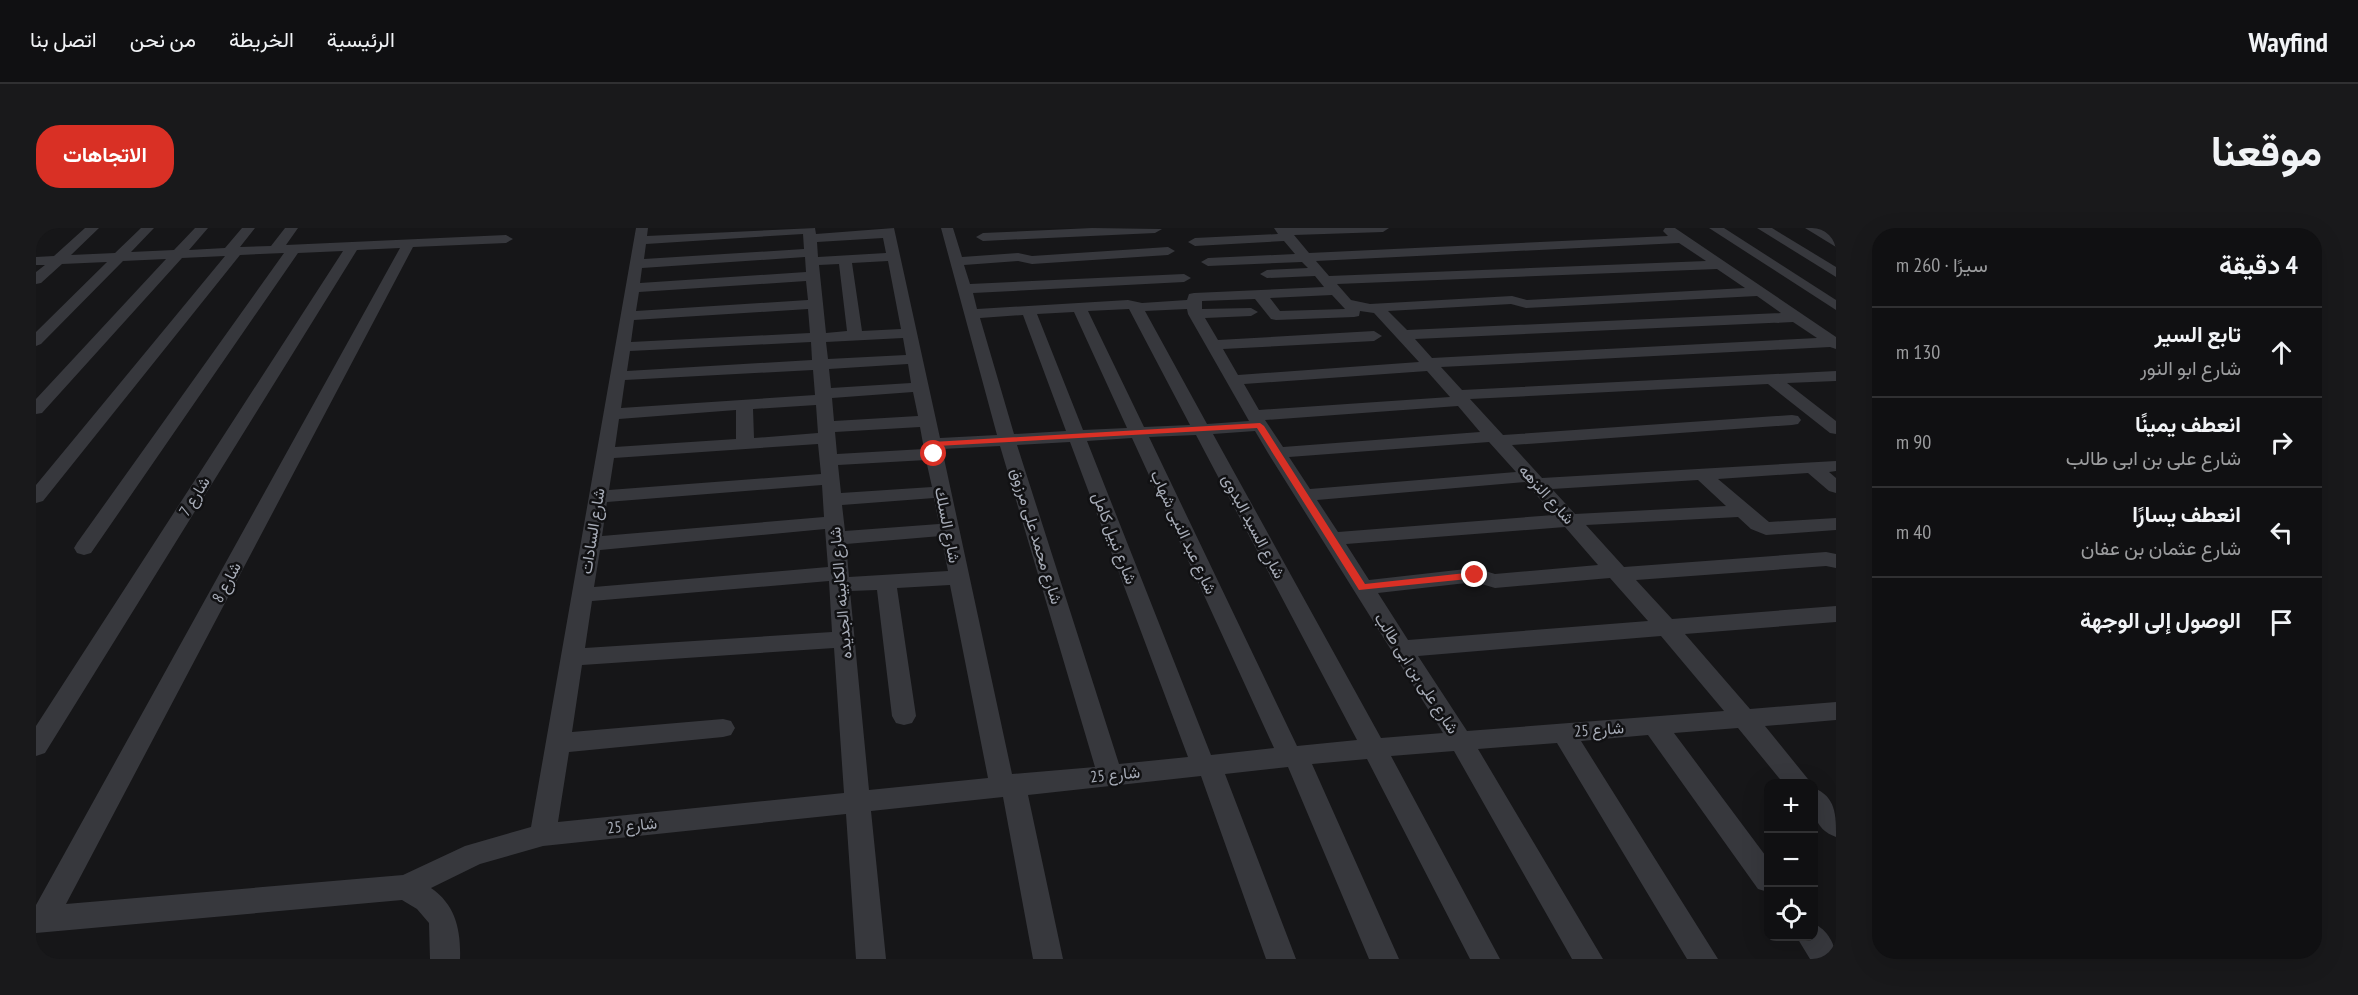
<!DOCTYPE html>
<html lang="ar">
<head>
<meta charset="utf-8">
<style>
	body { margin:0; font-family:"PT Sans Narrow",Vazirmatn,sans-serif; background:#19191b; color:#f1f3f6; direction:rtl }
	.controls { position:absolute; right:18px; bottom:18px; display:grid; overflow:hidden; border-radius:12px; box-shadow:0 6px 24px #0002 }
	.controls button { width:54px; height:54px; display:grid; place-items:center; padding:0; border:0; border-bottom:2px solid #303032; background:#101012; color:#f1f3f6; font:30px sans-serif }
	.stop { position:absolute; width:18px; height:18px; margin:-14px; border:4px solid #d93025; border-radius:50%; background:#fff }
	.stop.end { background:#d93025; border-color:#fff; box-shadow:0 2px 6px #0008 }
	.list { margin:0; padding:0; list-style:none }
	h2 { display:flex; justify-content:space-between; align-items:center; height:78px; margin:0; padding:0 24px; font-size:26px }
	h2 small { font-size:20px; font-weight:400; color:#9c9d9f }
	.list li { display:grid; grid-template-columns:39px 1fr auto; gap:18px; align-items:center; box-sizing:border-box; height:90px; padding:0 24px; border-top:2px solid #303032 }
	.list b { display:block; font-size:22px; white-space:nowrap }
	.list p { margin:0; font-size:20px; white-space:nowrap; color:#9c9d9f }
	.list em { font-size:20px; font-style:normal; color:#9c9d9f }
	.icon { flex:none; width:33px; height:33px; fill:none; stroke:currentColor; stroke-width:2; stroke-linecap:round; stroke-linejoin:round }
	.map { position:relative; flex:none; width:1800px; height:731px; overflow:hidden; direction:ltr; border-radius:24px }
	header { display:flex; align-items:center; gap:36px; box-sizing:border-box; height:84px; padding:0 30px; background:#101012; border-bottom:2px solid #303032 }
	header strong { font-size:28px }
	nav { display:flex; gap:33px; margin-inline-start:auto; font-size:21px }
	.intro { display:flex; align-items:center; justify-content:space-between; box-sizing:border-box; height:144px; padding:0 36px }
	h1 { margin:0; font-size:42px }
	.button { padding:15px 27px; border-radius:24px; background:#d93025; color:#fff; font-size:21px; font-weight:700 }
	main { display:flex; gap:36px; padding:0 36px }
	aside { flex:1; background:#101012; border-radius:24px; box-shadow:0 6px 24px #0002 }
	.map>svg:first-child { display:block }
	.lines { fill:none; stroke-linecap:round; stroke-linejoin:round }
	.street { fill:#37383d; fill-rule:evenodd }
	.route { fill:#d93025 }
	.labels { text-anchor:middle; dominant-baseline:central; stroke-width:5; stroke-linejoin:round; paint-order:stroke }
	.street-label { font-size:16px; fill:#a8adb8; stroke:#111113 }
</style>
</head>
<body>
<header>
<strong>Wayfind</strong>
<nav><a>الرئيسية</a><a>الخريطة</a><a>من نحن</a><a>اتصل بنا</a></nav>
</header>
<div class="intro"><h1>موقعنا</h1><a class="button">الاتجاهات</a></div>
<main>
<aside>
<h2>4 دقيقة<small>سيرًا · 260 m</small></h2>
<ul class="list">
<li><svg class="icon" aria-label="ahead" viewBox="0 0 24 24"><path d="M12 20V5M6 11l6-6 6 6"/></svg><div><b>تابع السير</b><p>شارع ابو النور</p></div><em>130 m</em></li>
<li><svg class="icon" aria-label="right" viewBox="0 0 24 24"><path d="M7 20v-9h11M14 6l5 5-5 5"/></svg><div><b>انعطف يمينًا</b><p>شارع على بن ابى طالب</p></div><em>90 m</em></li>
<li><svg class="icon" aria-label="left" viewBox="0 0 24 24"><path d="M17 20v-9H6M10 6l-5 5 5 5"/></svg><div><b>انعطف يسارًا</b><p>شارع عثمان بن عفان</p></div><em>40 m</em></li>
<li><svg class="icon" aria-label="arrive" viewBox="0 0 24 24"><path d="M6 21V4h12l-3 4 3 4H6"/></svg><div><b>الوصول إلى الوجهة</b></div></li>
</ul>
</aside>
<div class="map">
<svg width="1800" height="731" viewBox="0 0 1800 731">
	<rect width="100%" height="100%" fill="#161618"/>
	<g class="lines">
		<!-- street -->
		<g class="street">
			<path d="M49,0h14l-28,27 44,-2 26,-25h13l-23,24 43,-2 21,-22h13l-19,22 36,-2 17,-20h13l-15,19 31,-1 14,-18h13l-12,17 220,-10 7,4 -7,4 -93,4 -347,657 337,-29 62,-29 66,-19 105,-599h12l-1,8 168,-8 1,6 78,-6 46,210 57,-3 -56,-207h12l9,29 56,-4 14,3 136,-9 7,4 -7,4 -136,9 -14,-3 -54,4 6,19 214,-10 7,4 -7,4 -211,11 4,16 151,-9 14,3 45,-3 2,-6 5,-1 130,-6 -9,-11 -48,2 -7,-4 7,-4 41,-2 -6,-6 -94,4 -7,-4 7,-4 87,-4 -11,-13 -89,5 -7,-4 7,-4 83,-4 -4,-6h115l-6,4 -89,3 15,18 359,-17 -5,-5 2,-3h10l161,109v12l-6,-2 -389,20 21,23 374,-19v10l-49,2 49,38v13l-6,-1 -62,-49 -298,15 33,36 289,-20 6,1 3,4 -3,4 -6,1 -280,20 30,33 294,-17v10l-7,1 7,6v15l-7,-2 -21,-18 -90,6 51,43 67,-4v12l-70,5 -15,-6 -13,-12 -152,8 38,42 202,-15 10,2v14l-10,-2 -190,14 36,39 164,-13v16l-151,12 65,75 86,-7v18l-71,6 47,58h-28l-46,-56 -64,5 94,126v33l-10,-3 -110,-154 -67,6 137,218h-31l-130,-216 -79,6 125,210h-31l-118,-208 -63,5 109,203h-30l-103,-200 -55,5 87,195h-30l-81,-192 -63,7 71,185h-30l-65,-183 -173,19 35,164h-30l-30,-162 -132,14 15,148h-30l-10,-145 -303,32 -63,18 -49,24c25,17 30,43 29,71h-30l-1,-36 -12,-14 -15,-9 -366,33v-28l364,-657 -43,2 -312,503 -9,3v-30l307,-475 -45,2 -207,300 -7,2 -7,-2 -3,-5 3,-5 207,-290 -44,2 -197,246 -7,2v-18l189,-229 -43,2 -140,155 -6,1v-15l130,-140 -43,2 -82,83 -5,2v-14l71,-70 -45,2 -21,19 -5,1v-12l9,-7h-9v-8l18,-1zM767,6l1,15 -160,10 2,-15zM847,10l3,15 -68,4 -1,-15zM1643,15l27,18 -377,15 -13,-15zM769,29l1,15 -166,11 2,-15zM852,33l13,68 -39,2 -10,-68zM803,36l8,67 -21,2 -7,-68zM1681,41l28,19 -218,12 -15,-4 -142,8 -19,-4 -14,-16zM770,53l2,19 -172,11 3,-19zM1296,67l13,14 -65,2 -10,-13zM1721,68l24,17 -374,17 -19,-19 123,-7 15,4zM1219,71l16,20 5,1 78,-3 5,-1 1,-5 14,2 45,49 -181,13 -15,-26 151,-8 8,-5 -8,-5 -156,9 -13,-22 46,-2 7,-4 -7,-4 -49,1v-8zM772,81l2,24 -179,9 3,-22zM1093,81l61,116 -46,2 -56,-116zM1151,81l1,5 61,107 -42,3 -62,-113zM1038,84l53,116 -44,2 -46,-116zM987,87l43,116 -52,3 -34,-116zM1757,94l24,16 -385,20 -17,-19zM867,110l3,17 -78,4 -2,-17zM775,114l1,18 -185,11 3,-20zM872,136l3,19 -80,5 -2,-19zM777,142l2,25 -194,13 4,-28zM1391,143l23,26 -191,13 -15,-26zM877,164l5,24 -84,5 -2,-23zM780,177l2,28 -64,5 -1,-29zM1422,178l22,26 -197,15 -18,-27zM700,182v29l-121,8 4,-28zM884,199l4,22 -87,5 -2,-22zM1219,203l13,22 175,280 -62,5 -168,-304zM1160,207l161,305 -60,6 -148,-309zM1096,210l142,310 -63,7 -124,-314zM1034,214l118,315 -69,7 -102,-319zM1453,214l27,30 -206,17 -21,-32zM782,216l3,30 -212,16 5,-32zM964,218l95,321 -83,7 -70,-325zM890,232l6,27 -91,6 -3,-28zM1662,252l28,26 -151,8 -23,-25zM1489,254l29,33 -216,17 -21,-32zM786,257l2,32 -222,19 5,-34zM898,270l5,26 -94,7 -3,-26zM1529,299l33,38 -103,9 -20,-6 -106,12 -23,-36zM789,301l3,38 -234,20 6,-37zM905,308l7,35 -99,6 -3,-33zM1574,350l38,43 -240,19 -30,-47 97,-11 20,6zM793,353l3,51 -247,16 7,-47zM914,357l38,193 -119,12 -19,-199 27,-1 15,126 4,7 8,2 8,-2 4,-7 -19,-128zM1625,408l63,75 -257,20 -49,-75zM798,420l10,145 -286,29 11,-70 154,-15 8,-2 4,-7 -4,-7 -8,-2 -151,13 10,-67z"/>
			<polygon points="1056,0 1126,1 1119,5 947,13 940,9 947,5"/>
			<polygon points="1673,0 1688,0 1800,72 1800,82"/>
			<polygon points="1721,0 1736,0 1800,39 1800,49"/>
			<polygon points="1769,0 1784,0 1800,9 1800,19"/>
			<path d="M1778,560c22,9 22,27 22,49 -23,-8 -24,-28 -22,-49z"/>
			<path d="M1778,696c13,5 22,21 22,35h-26l-14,-23h18z"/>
		</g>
	</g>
	<!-- route -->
	<polygon class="route" points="1224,195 1228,198 1329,356 1439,344 1442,345 1442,350 1323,362 1221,200 901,218 903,226 898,229 894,226 892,216 896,214"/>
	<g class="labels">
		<!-- street labels -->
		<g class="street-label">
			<text transform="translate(1511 266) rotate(48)">شارع النزهه</text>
			<text transform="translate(158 268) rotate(-58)">شارع 7</text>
			<text transform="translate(912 297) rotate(79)">شارع السلك</text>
			<text transform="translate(1218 298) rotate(62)">شارع السيد البدوى</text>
			<text transform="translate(556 303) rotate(-81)">شارع السادات</text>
			<text transform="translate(1148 304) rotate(65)">شارع عبد النبى شهاب</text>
			<text transform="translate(1001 308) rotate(73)">شارع محمد على مرزوق</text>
			<text transform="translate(1079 310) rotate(69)">شارع نبيل كامل</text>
			<text transform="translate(190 354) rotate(-62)">شارع 8</text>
			<text transform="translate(804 365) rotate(-95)">شارع الكابينه الجديده</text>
			<text transform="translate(1381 445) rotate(57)">شارع على بن ابى طالب</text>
			<text transform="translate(1563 501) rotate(-4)">شارع 25</text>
			<text transform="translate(1079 546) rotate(-6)">شارع 25</text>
			<text transform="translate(596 597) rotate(-6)">شارع 25</text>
		</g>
	</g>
</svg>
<div class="controls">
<button>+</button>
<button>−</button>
<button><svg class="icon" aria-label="locate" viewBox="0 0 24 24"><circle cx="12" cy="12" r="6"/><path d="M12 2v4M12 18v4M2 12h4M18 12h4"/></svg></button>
</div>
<div class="stop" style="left:898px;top:226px"></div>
<div class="stop end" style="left:1439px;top:347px"></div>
</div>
</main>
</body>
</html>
